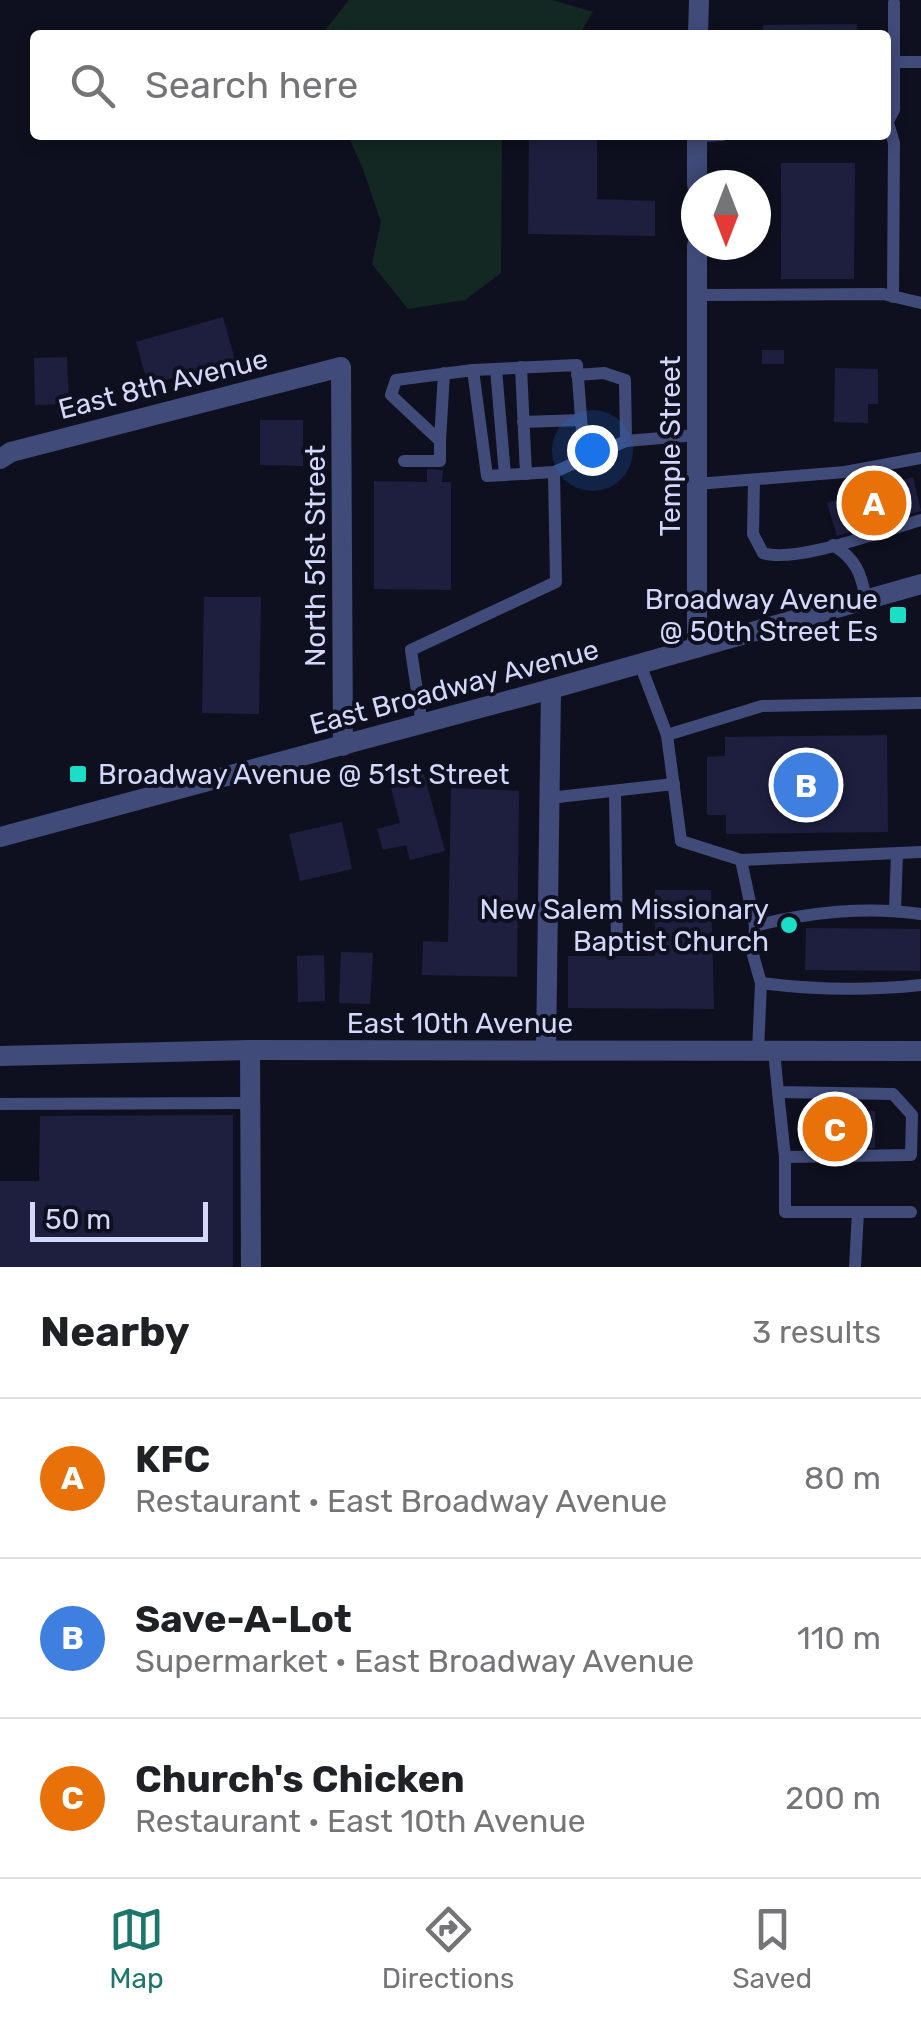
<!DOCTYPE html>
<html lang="en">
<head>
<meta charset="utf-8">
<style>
	body { margin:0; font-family:Rubik,sans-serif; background:#f2f2f2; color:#202124 }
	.compass { position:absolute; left:681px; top:170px; width:90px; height:90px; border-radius:50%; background:#fff; box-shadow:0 5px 15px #0003; rotate:180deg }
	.scale { position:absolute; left:30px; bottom:25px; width:178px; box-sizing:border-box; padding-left:10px; border:5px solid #d3d7fa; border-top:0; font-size:28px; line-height:35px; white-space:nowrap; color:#d3d7fa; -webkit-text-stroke:8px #0f101f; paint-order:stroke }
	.you { position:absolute; left:592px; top:450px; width:35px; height:35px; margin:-25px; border:8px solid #fff; border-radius:50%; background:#1a73e8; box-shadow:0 0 0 15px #1a73e833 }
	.badge { display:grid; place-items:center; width:65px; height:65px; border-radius:50%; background:#1d766c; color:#fff; font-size:32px; font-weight:700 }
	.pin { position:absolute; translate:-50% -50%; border:5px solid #fff; box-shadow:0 2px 10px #0006 }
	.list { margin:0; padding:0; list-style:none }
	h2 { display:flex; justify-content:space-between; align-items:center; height:130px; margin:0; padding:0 40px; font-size:42px }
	h2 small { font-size:32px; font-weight:400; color:#757577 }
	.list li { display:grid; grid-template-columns:65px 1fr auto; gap:30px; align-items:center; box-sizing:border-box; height:160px; padding:0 40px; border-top:2px solid #e0e0e0 }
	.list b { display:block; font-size:38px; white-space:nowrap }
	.list p { margin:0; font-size:32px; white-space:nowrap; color:#757577 }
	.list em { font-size:32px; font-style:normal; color:#757577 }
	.icon { flex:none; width:55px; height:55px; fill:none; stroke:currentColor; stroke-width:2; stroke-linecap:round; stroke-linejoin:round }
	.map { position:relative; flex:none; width:921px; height:1267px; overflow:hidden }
	.search { position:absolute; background:#fff; box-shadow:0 5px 15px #0003; left:30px; right:30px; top:30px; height:110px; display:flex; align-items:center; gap:25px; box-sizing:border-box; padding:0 35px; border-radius:10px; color:#757577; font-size:38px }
	.sheet { height:610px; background:#fff }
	nav { display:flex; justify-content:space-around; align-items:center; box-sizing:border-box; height:140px; border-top:2px solid #e0e0e0; background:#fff; font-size:28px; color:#757577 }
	nav a { display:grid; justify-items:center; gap:5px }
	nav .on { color:#1d766c }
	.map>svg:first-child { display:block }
	.green { fill:#132823 }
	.building { fill:#1e1f3e }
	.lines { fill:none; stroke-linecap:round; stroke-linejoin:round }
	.service { stroke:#404b79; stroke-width:12 }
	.minor { stroke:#404b79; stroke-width:20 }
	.tertiary { stroke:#404b79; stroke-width:20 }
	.poi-dot { fill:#1adec5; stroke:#0f101f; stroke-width:4 }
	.labels { text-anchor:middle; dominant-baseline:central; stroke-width:8; stroke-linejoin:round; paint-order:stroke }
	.street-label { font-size:28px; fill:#d3d7fa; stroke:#0f101f }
	.poi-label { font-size:28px; fill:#d3d7fa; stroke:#0f101f; text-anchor:end }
</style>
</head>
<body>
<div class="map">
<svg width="921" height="1267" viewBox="0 0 921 1267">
	<rect width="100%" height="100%" fill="#0f101f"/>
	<!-- green -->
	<g class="green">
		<polygon points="349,0 552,0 593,12 579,35 321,35"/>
		<polygon points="348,135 502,135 501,273 465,300 408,309 372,264 381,222 363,169"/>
	</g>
	<!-- building -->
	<g class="building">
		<polygon points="857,24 858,35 763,35 763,25"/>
		<polygon points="529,135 597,135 597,199 655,201 655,236 528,234"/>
		<polygon points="781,163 855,163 854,279 781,279"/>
		<polygon points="223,317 235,360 148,385 136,342"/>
		<rect x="762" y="350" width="22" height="14"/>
		<polygon points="67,357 69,404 35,405 34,358"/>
		<polygon points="835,368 878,369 878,404 868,404 868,423 834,422"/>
		<polygon points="260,420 303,420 303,466 260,465"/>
		<polygon points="427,469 443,470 442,482 451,482 451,590 374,589 374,481 427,482"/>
		<polygon points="913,477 921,511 837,536 827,503"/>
		<polygon points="204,597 261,597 259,714 202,713"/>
		<polygon points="887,735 888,832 726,834 726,815 707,815 707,757 725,756 725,737"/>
		<polygon points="423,771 445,851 410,860 406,845 383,850 377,829 400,823 389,780"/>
		<polygon points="451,788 519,791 517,977 422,975 423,941 448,942"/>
		<polygon points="342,822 352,869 300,881 289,834"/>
		<polygon points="655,890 711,890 714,1009 568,1008 568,956 655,956"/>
		<polygon points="806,928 920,929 920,971 805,970"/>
		<polygon points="341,952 373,953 370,1004 339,1003"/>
		<polygon points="324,955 325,1001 298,1002 297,956"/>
		<polygon points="801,1109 875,1111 875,1148 800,1146"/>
		<polygon points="233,1115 233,1267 0,1267 0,1181 39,1181 40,1116"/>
	</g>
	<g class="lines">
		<!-- service -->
		<g class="service">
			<polyline points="894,62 894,3"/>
			<polyline points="888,123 894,143 893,297"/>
			<polyline points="886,125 894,110 894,62 921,62"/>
			<polyline points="697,136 723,135"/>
			<polyline points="697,295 883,294 921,303"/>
			<polyline points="521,367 526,474"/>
			<polyline points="496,369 505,475"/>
			<polyline points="473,370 577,365 584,457"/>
			<polyline points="444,373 440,441 391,395 396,380 473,370 487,476 554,472"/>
			<polyline points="577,375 604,373 625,380 626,441"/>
			<polyline points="523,422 581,420"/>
			<polyline points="404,461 440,461 440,441"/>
			<path d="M754,480l-1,54 10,19c32,11 122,-23 158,-33"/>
			<polyline points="697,484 845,472 921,458"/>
			<path d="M833,545c23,14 28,28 33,54"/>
			<polyline points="640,664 667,735 762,706 921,703"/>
			<polyline points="422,725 411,650 556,582 554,472 626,441 697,435"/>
			<polyline points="667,735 681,841 741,860 921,852"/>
			<polyline points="615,791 617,947"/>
			<polyline points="549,798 674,784"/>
			<polyline points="741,860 755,926 753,955 761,983 758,1051"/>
			<polyline points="895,910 897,854"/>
			<path d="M755,926c52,-14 113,-20 166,-12"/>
			<path d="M761,983c54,7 105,8 160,2"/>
			<polyline points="774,1051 778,1092 893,1094 912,1115 911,1155 785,1157 785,1212 858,1212 855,1267"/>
			<polyline points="778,1092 785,1157"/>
			<polyline points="0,1104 250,1103"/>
			<polyline points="858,1212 911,1212"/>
		</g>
		<!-- minor -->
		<g class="minor">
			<polyline points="698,35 699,0"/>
			<polyline points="697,185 697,135"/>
			<polyline points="697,245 697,648"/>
			<polyline points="0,459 11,452 341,367 343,746"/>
			<polyline points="250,1050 251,1267"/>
			<polyline points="546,1050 551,689"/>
			<polyline points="0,1056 250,1050 921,1051"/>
		</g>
		<!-- tertiary -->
		<polyline class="tertiary" points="0,837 551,689 921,584"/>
	</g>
	<!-- markers -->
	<g class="poi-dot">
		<rect x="888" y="605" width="20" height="20" rx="5"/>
		<rect x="68" y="764" width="20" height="20" rx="5"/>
		<circle cx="789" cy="925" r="10"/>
	</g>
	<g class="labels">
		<!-- street labels -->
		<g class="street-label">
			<text transform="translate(163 384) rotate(-14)">East 8th Avenue</text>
			<text transform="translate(670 446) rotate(-90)">Temple Street</text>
			<text transform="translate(315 556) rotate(-90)">North 51st Street</text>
			<text transform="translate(454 687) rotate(-15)">East Broadway Avenue</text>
			<text x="460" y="1023">East 10th Avenue</text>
		</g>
		<!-- poi labels -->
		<g class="poi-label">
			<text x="878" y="599">Broadway Avenue<tspan x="878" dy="32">@ 50th Street Es</tspan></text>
			<text x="98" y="774" text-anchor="start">Broadway Avenue @ 51st Street</text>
			<text x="769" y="909">New Salem Missionary<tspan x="769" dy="32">Baptist Church</tspan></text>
		</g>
	</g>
</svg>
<svg class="compass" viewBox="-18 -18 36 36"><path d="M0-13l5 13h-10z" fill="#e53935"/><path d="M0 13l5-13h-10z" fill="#757577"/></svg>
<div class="scale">50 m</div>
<div class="you"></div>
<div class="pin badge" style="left:874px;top:503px;background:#e8710a">A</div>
<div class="pin badge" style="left:806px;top:785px;background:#3f7fe0">B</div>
<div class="pin badge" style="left:835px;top:1129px;background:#e8710a">C</div>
<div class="search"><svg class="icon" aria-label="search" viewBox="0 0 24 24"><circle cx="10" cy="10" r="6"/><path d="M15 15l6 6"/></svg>Search here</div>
</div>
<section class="sheet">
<h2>Nearby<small>3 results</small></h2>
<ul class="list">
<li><span class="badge" style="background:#e8710a">A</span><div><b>KFC</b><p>Restaurant · East Broadway Avenue</p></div><em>80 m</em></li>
<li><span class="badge" style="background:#3f7fe0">B</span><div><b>Save-A-Lot</b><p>Supermarket · East Broadway Avenue</p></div><em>110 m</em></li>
<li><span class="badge" style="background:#e8710a">C</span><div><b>Church's Chicken</b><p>Restaurant · East 10th Avenue</p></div><em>200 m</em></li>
</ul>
</section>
<nav>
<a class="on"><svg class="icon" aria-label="map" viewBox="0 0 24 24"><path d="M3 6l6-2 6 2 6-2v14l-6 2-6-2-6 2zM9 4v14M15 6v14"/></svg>Map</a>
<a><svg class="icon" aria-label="directions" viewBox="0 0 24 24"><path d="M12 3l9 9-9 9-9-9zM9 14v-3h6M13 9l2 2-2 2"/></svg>Directions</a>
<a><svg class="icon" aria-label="saved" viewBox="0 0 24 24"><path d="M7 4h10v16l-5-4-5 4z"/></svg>Saved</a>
</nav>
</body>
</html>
